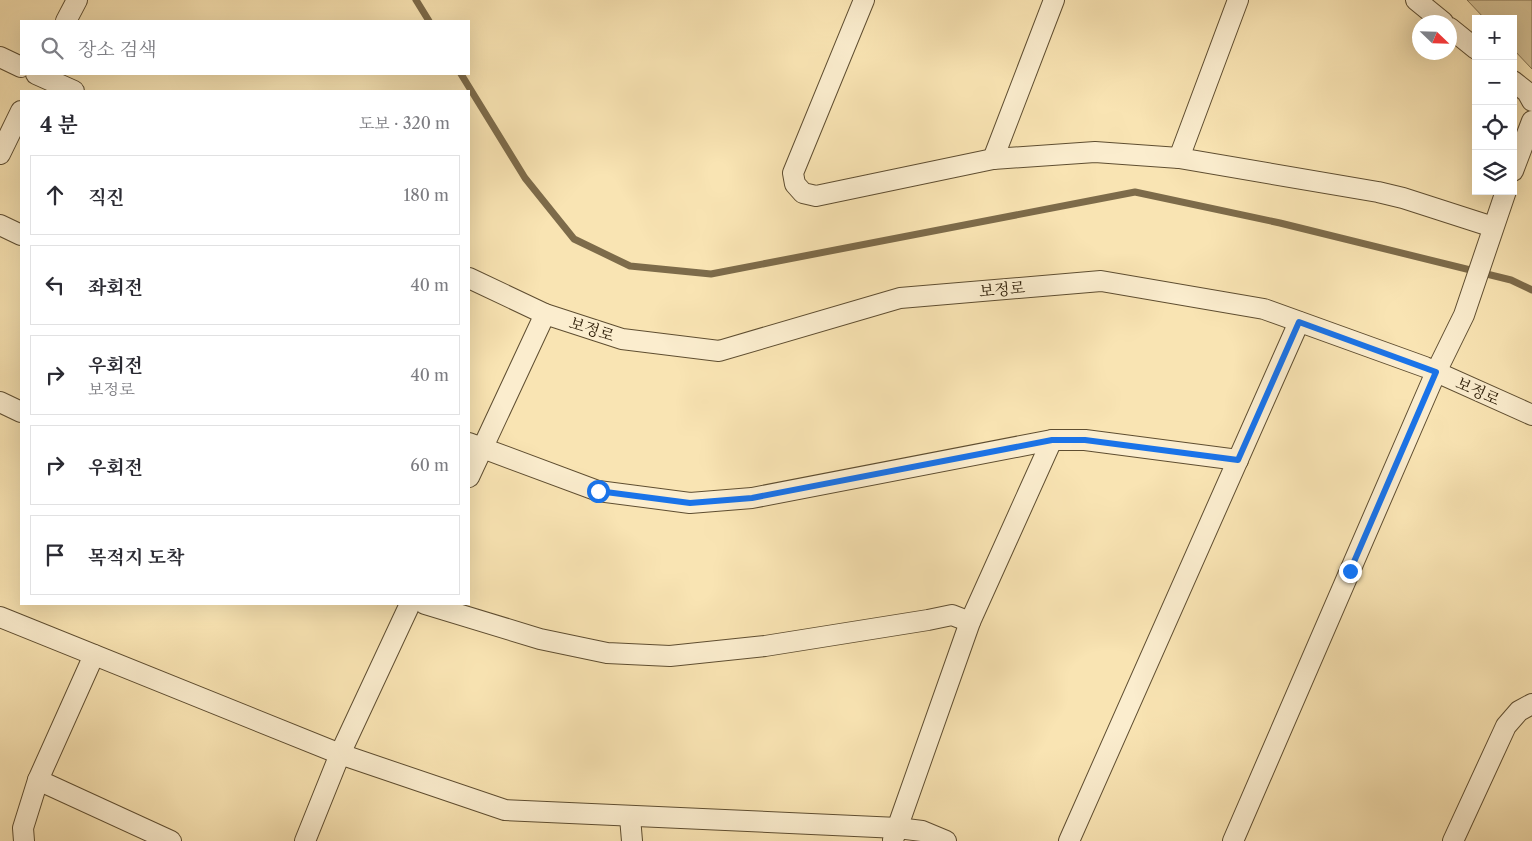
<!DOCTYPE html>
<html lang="ko">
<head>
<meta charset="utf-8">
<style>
	body { margin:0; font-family:"Libre Caslon Text","Noto Serif KR",serif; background:#f7f7f7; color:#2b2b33 }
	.controls { position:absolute; right:15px; top:15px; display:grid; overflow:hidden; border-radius:0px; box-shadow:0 5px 20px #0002 }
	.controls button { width:45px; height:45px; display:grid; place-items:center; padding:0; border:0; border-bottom:1px solid #e1e1e2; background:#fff; color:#2b2b33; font:25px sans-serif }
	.compass { position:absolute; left:1412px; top:15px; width:45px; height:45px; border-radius:50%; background:#fff; box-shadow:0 5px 20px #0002; rotate:113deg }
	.stop { position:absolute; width:15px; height:15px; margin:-11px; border:4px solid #1a73e8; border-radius:50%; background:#fff }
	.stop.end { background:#1a73e8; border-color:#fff; box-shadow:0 1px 5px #0008 }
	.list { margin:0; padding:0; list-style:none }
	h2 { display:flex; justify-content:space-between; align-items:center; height:65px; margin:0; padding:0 20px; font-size:21px }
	h2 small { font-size:16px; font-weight:400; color:#7c7c81 }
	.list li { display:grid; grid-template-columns:32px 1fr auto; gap:15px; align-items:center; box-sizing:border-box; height:80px; margin:0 10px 10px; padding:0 10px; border:1px solid #e1e1e2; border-radius:0px }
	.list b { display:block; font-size:19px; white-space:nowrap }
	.list p { margin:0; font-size:16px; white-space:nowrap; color:#7c7c81 }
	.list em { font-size:16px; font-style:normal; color:#7c7c81 }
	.icon { flex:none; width:28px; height:28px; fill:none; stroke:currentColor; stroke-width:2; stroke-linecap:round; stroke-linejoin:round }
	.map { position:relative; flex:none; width:1532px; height:841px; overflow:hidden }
	.search { position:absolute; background:#fff; box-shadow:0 5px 20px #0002; left:20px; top:20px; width:450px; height:55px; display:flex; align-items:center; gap:12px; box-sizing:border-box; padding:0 18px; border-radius:0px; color:#7c7c81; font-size:19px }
	.panel { position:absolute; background:#fff; box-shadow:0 5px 20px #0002; left:20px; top:90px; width:450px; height:515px; border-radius:0px }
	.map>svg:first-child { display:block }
	.green { fill:#d6c296; stroke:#816f4e }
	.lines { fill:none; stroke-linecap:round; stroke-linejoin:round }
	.stream { stroke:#7d6b4a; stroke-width:7 }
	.street-casing { stroke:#5f4e31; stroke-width:22 }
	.street { stroke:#fbedce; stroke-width:20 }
	.route { stroke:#1a73e8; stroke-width:6 }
	.labels { text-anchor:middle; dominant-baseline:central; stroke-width:4; stroke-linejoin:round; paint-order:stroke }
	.street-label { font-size:16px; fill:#2c1c06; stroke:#fbedce }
</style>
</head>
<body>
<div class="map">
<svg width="1532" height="841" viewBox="0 0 1532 841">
	<rect width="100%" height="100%" fill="#f9e4b3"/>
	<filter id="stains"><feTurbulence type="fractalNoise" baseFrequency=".004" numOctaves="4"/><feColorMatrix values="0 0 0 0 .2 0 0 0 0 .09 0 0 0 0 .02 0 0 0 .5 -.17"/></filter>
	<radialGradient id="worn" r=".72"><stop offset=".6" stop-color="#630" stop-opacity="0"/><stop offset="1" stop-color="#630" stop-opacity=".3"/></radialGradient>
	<!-- green -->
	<polygon class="green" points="1467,0 1532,0 1532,69 1513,49 1513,19 1485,19"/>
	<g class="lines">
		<!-- stream -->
		<g class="stream">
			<polyline points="416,0 429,21"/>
			<polyline points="461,74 525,178 574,239 630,266 711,274 1135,192 1280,223 1511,280 1532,290"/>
		</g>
		<!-- street casing -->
		<g class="street-casing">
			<g id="street">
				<polyline points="864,0 793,173 795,184 803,193 816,196 993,159 1095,152 1179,158 1378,192 1403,198 1493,227"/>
				<polyline points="1416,0 1443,22"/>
				<polyline points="66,21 77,0"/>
				<polyline points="1450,28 1476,49"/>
				<polyline points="0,57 21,67"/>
				<polyline points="36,74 74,91"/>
				<polyline points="1513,81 1527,92 1532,101"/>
				<polyline points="0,154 21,111"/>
				<polyline points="1179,158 1238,0"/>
				<polyline points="993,159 1054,0"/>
				<polyline points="1513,171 1532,121"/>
				<polyline points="0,225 21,235"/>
				<polyline points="469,278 545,314 622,339 719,351 900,298 1101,281 1264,309 1425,367 1532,415"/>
				<polyline points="0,402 21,412"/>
				<polyline points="469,443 598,491 690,503 752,498 1052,440 1085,440 1238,460"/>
				<polyline points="469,477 545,314"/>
				<polyline points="425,604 540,639 607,653 670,656 765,646 928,620 952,615 970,622"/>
				<polyline points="0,617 340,754 505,810 898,828 922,831 946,841"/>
				<polyline points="38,780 171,841"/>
				<polyline points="630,817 632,841"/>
				<polyline points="893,840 970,622 1052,440"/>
				<polyline points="24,841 23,828 38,780 94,655"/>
				<polyline points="305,841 340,754 410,604"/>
				<polyline points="1069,841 1299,322"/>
				<polyline points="1233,841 1436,372 1464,315 1506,191"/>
				<polyline points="1453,841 1506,726 1519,711 1532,704"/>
			</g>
		</g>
		<!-- street -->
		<use href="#street" class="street"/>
	</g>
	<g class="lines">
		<!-- route -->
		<polyline class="route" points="598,491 690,503 752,498 1052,440 1085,440 1238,460 1299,322 1436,372 1350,571"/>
	</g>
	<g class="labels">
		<!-- street labels -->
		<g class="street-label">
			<text transform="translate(1002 289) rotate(-5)">보정로</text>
			<text transform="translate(592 329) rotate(18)">보정로</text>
			<text transform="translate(1478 391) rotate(24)">보정로</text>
		</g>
	</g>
	<rect width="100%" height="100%" filter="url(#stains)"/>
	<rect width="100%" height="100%" fill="url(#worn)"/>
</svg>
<div class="controls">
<button>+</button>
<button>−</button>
<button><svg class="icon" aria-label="locate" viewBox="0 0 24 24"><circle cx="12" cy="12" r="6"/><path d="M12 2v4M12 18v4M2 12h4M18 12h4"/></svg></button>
<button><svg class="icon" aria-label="layers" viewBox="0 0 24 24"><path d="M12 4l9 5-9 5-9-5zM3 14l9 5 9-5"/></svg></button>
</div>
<svg class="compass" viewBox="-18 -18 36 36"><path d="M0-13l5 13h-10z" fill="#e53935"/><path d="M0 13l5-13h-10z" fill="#7c7c81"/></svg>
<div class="stop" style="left:598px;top:491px"></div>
<div class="stop end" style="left:1350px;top:571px"></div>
<div class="search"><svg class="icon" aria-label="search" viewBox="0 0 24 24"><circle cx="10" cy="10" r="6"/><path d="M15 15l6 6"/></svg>장소 검색</div>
<section class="panel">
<h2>4 분<small>도보 · 320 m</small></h2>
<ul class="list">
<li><svg class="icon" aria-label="ahead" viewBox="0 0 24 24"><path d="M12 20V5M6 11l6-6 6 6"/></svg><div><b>직진</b></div><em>180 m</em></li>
<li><svg class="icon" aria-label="left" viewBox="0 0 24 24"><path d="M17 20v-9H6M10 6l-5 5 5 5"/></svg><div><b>좌회전</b></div><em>40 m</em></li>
<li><svg class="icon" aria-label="right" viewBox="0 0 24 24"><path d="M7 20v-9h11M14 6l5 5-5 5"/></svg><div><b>우회전</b><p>보정로</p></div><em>40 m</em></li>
<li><svg class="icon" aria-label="right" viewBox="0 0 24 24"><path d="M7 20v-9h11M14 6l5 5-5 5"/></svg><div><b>우회전</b></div><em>60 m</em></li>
<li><svg class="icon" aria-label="arrive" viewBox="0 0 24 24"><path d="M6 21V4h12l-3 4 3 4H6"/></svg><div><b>목적지 도착</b></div></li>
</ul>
</section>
</div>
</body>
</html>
